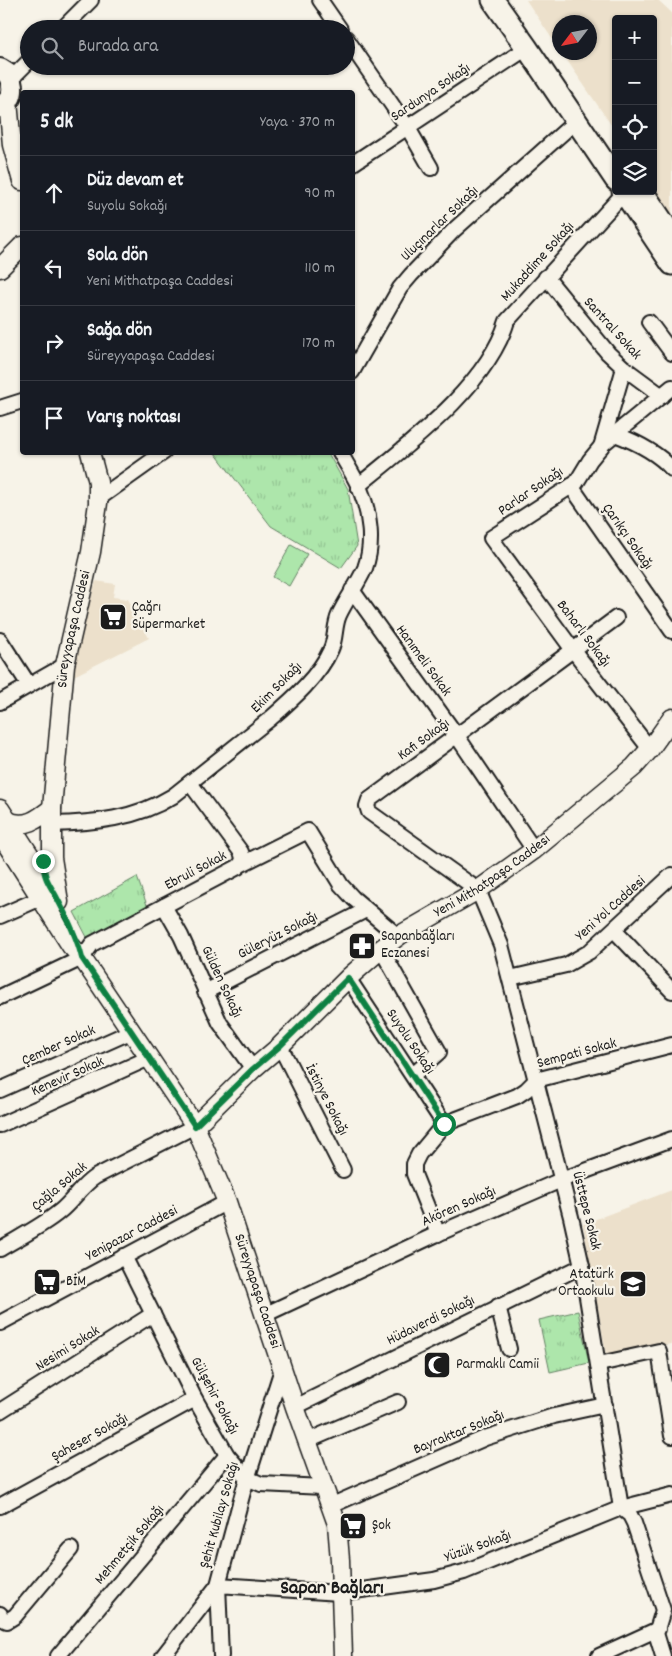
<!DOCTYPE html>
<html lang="tr">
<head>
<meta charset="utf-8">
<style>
	body { margin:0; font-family:Dekko,sans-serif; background:#242831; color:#f1f3f6 }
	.controls { position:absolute; right:15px; top:15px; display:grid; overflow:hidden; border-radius:5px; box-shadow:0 1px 4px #0004 }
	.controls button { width:45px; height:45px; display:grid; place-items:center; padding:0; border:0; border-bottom:1px solid #363941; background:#171b24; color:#f1f3f6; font:25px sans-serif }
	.compass { position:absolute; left:552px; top:15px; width:45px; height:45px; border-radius:50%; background:#171b24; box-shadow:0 1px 4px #0004; rotate:238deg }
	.stop { position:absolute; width:15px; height:15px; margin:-11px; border:4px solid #0b8043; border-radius:50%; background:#fff }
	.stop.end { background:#0b8043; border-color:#fff; box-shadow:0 1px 5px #0008 }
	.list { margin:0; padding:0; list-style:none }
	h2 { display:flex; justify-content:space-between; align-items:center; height:65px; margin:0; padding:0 20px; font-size:21px }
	h2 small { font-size:16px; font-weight:400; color:#9ea1a6 }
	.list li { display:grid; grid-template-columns:32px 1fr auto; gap:15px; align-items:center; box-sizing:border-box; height:75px; padding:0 20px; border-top:1px solid #363941 }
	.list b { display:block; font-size:19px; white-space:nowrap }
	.list p { margin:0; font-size:16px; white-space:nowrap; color:#9ea1a6 }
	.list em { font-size:16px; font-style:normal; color:#9ea1a6 }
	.icon { flex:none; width:28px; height:28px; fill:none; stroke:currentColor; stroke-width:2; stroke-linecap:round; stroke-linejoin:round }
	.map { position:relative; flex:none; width:672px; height:1656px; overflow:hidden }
	.search { position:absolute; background:#171b24; box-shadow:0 1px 4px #0004; left:20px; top:20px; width:335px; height:55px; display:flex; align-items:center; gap:12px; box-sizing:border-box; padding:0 18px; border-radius:28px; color:#9ea1a6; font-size:19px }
	.panel { position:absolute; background:#171b24; box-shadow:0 1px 4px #0004; left:20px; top:90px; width:335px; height:365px; border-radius:5px }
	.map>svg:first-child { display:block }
	.built { fill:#ece0cb }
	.grass { fill:url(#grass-tufts); stroke:#648164 }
	.garden { fill:#ade6ab; stroke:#648164 }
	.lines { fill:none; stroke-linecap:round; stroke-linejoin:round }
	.minor-casing { stroke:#1c1c1c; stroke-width:18 }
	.tertiary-casing { stroke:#1c1c1c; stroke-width:21 }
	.secondary-casing { stroke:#1c1c1c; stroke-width:24 }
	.primary-casing { stroke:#1c1c1c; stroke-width:25 }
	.minor { stroke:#f7f3e8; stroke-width:14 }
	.tertiary { stroke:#f7f3e8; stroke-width:18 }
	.secondary { stroke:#f7f3e8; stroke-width:20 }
	.primary { stroke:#f7f3e8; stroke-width:21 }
	.route { stroke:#0b8043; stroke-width:6 }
	.labels { text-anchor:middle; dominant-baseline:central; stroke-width:4.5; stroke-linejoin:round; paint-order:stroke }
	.street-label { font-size:15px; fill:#1c1c1c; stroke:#f7f3e8 }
	.poi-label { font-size:15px; fill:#1c1c1c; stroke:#f7f3e8; text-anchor:start }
	.district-label { font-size:20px; font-weight:bold; fill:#1c1c1c; stroke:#f7f3e8 }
</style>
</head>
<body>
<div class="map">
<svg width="672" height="1656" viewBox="0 0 672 1656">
	<defs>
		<pattern id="grass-tufts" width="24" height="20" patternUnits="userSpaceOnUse" patternTransform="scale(1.25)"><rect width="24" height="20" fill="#ade6ab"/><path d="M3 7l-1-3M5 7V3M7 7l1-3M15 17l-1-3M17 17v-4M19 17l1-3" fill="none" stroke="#94c593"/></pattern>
	</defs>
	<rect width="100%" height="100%" fill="#f7f3e8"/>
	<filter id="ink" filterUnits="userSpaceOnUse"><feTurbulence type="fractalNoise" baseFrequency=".02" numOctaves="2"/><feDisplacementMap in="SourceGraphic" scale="10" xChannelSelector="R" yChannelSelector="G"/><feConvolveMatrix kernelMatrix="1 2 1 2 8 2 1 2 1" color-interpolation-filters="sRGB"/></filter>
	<g filter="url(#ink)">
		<!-- built -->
		<g class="built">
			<polygon points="526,0 658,0 672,13 672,214 653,186 653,19 616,19 616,132 562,53 590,52 590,22 560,22 559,49"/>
			<polygon points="96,581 115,584 113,597 128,599 149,638 66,680"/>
			<polygon points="672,1190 672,1344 606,1354 583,1224"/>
		</g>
		<!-- grass -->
		<g class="grass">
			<polygon points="215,453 328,453 348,489 357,546 341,568 271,526"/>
			<polygon points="137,877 148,908 88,939 74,912"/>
			<polygon points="578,1311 589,1363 550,1372 539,1320"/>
		</g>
		<!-- garden -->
		<polygon class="garden" points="291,545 307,554 289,586 273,577"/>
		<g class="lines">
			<!-- minor casing -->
			<g class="minor-casing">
				<g id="minor">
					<polyline points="320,0 340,29"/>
					<polyline points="62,29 91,0"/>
					<polyline points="346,38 408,128 431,168"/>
					<polyline points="11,79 29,61"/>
					<polyline points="352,164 527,48"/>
					<polyline points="546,277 608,353 624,368 662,396"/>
					<polyline points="649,322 672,353"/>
					<polyline points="352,372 400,288 411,275 454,230 576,121"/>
					<polyline points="0,408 22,401"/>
					<path d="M615,434c21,8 42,18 57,35"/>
					<polyline points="601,447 624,368"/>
					<path d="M358,486c51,-42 130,-101 149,-165l117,-128"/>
					<polyline points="571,486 672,631"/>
					<polyline points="98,499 164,452"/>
					<polyline points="352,590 457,736 534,850"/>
					<polyline points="616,618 573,650 369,800 367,806 369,812 478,890 501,945 571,1217 582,1266 621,1508 630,1515 634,1523 663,1610 656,1633 663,1656"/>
					<polyline points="0,640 29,685"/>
					<polyline points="0,702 65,665"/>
					<polyline points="650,749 573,650 491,538 576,483 590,460 604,443 672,387"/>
					<path d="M51,824c43,-1 85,-5 122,-28l98,-78c22,-19 48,-42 60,-69 5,-11 3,-23 8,-34 7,-15 19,-31 26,-47 9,-24 5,-55 -5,-79 -5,-12 -14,-25 -20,-37"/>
					<polyline points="242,864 308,831 341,885 353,898 398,936"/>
					<polyline points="164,906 181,936 220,1023 253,1069"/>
					<polyline points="0,916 41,898"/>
					<polyline points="614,930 672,991"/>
					<polyline points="381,949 439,1052 413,1075"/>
					<polyline points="348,978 444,1124"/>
					<polyline points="510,978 566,965 589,952 672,875"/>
					<polyline points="205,992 366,910"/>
					<path d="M0,997l82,-39 10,-14 146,-77c5,-5 6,-8 3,-15l-51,-69"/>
					<polyline points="280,1046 343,1170"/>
					<polyline points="0,1090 130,1032"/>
					<polyline points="0,1125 149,1058"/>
					<polyline points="438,1234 414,1174 414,1164 419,1154 444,1124 517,1096 526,1090 536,1080 672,1045"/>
					<path d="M0,1249c20,-12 42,-23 59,-37 14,-11 22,-26 36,-35l100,-51"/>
					<polyline points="124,1256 195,1399 227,1455 247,1478 261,1484 323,1487"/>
					<polyline points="498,1306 509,1349"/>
					<polyline points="264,1315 435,1235 561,1180 672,1139"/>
					<polyline points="0,1323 227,1202"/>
					<polyline points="599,1364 659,1351 672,1436"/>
					<polyline points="295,1407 582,1266"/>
					<polyline points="0,1411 153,1314"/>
					<polyline points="307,1441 398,1402"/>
					<polyline points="0,1506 195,1399"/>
					<polyline points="330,1506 485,1438 554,1416 605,1405"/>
					<polyline points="0,1614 1,1618 7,1621 15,1616 71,1549"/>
					<polyline points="58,1656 227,1455"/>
					<polyline points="163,1656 218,1585 243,1492 282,1369"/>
					<polyline points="221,1656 218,1585 340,1593 434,1580 464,1572 621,1508 672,1495"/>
					<polyline points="599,1656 658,1629"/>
				</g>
			</g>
			<!-- tertiary casing -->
			<g class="tertiary-casing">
				<g id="tertiary">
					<polyline points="8,101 12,145 22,181"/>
					<polyline points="0,268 22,246"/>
					<polyline points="0,809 53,891"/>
					<path d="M8,821c17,8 30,-2 44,-13"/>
					<path id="s1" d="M0,834l71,112 11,12 113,168 32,76 68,205 42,117 3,36 3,96"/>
					<path id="s2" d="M59,902l-7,-44v-50l13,-143 26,-113 7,-49v-21l-8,-30"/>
					<path id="s3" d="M195,1126l58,-57 27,-23 68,-68 33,-29 19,-14 78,-45 56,-40 100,-83 16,-18 22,-31"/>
				</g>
			</g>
			<!-- secondary casing -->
			<g class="secondary-casing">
				<path id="secondary" d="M0,69l8,5c7,15 6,25 -8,33"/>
			</g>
			<!-- primary casing -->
			<g class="primary-casing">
				<g id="primary">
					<polyline points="493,0 527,48 616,180"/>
					<polyline points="623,191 672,264"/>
					<polyline points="642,191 672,236"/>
				</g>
			</g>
			<!-- minor -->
			<use href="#minor" class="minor"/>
			<!-- tertiary -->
			<use href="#tertiary" class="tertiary"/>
			<!-- secondary -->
			<use href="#secondary" class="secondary"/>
			<!-- primary -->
			<use href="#primary" class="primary"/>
		</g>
	</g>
	<g class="lines" filter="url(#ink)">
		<!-- route -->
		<path class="route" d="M43,861c1,19 7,23 15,39 10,19 19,37 24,58l113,168 58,-57 27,-23 68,-68 96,146"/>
	</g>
	<!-- icons -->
	<defs>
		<g id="supermarket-square" transform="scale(1.4375)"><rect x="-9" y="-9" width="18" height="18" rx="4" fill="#1c1c1c" stroke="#f7f3e8"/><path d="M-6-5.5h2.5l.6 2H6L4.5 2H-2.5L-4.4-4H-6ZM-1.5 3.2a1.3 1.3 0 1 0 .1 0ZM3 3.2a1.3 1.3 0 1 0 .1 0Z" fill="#fff"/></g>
		<g id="pharmacy-square" transform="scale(1.4375)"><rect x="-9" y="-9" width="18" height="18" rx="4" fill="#1c1c1c" stroke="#f7f3e8"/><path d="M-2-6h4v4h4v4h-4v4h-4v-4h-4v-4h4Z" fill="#fff"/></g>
		<g id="school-square" transform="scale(1.4375)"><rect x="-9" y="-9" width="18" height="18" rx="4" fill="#1c1c1c" stroke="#f7f3e8"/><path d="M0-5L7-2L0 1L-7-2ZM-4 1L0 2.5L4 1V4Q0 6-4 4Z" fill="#fff"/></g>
		<g id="mosque-square" transform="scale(1.4375)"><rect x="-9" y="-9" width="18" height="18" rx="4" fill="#1c1c1c" stroke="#f7f3e8"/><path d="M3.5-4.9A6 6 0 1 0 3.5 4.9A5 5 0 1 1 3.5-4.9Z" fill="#fff"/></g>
	</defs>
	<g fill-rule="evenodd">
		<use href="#supermarket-square" x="113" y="617"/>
		<use href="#pharmacy-square" x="362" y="946"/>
		<use href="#supermarket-square" x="47" y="1282"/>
		<use href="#school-square" x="633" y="1284"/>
		<use href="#mosque-square" x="437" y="1365"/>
		<use href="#supermarket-square" x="353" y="1526"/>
	</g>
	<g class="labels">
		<!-- street labels -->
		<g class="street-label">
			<text transform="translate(431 93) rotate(-34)">Sardunya Sokağı</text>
			<text transform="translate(440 224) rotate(-44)">Uluçınarlar Sokağı</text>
			<text transform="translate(538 262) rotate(-48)">Mukaddime Sokağı</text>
			<text transform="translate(612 329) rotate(48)">Santral Sokak</text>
			<text transform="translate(531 492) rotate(-34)">Parlar Sokağı</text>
			<text transform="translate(627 537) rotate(55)">Çarıkçı Sokağı</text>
			<text stroke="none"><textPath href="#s2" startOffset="275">Süreyyapaşa Caddesi</textPath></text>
			<text transform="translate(583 634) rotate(53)">Baharlı Sokağı</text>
			<text transform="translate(423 661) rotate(54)">Hanımeli Sokak</text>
			<text transform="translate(277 688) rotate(-45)">Ekim Sokağı</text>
			<text transform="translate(424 740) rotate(-36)">Kafi Sokağı</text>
			<text transform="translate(196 871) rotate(-28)">Ebruli Sokak</text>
			<text stroke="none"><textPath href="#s3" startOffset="390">Yeni Mithatpaşa Caddesi</textPath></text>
			<text transform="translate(611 909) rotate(-42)">Yeni Yol Caddesi</text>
			<text transform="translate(278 936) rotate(-27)">Güleryüz Sokağı</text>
			<text transform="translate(221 982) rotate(65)">Gülden Sokağı</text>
			<text transform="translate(410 1042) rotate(56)">Suyolu Sokağı</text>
			<text transform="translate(59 1046) rotate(-24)">Çember Sokak</text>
			<text transform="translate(577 1054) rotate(-15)">Sempati Sokak</text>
			<text transform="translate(68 1077) rotate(-24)">Kenevir Sokak</text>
			<text transform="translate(326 1100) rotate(63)">İstinye Sokağı</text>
			<text transform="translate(60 1187) rotate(-40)">Çağla Sokak</text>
			<text transform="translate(459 1207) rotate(-24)">Akören Sokağı</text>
			<text transform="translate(586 1211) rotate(76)">Üsttepe Sokak</text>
			<text transform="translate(132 1234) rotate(-28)">Yenipazar Caddesi</text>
			<text stroke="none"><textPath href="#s1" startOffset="528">Süreyyapaşa Caddesi</textPath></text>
			<text transform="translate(431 1321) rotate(-26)">Hüdaverdi Sokağı</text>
			<text transform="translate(68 1349) rotate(-32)">Nesimi Sokak</text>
			<text transform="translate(214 1396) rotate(62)">Gülşehir Sokağı</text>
			<text transform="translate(459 1433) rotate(-22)">Bayraktar Sokağı</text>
			<text transform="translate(90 1438) rotate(-29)">Şaheser Sokağı</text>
			<text transform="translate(220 1515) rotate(-74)">Şehit Kubilay Sokağı</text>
			<text transform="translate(130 1545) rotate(-50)">Mehmetçik Sokağı</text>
			<text transform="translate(478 1547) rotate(-20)">Yüzük Sokağı</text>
		</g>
		<!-- poi labels -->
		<g class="poi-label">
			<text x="132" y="608">Çağrı<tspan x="132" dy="17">Süpermarket</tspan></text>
			<text x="381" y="937">Sapanbağları<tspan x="381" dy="17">Eczanesi</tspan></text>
			<text x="614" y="1275" text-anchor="end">Atatürk<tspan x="614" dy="17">Ortaokulu</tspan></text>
			<text x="66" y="1282">BİM</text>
			<text x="456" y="1365">Parmaklı Camii</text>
			<text x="372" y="1526">Şok</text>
		</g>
		<!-- district labels -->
		<g class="district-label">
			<text x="332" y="1589">Sapan Bağları</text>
		</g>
	</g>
</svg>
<div class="controls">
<button>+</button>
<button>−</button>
<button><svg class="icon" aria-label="locate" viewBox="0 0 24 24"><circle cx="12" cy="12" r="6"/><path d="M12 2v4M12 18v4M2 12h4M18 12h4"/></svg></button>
<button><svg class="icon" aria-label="layers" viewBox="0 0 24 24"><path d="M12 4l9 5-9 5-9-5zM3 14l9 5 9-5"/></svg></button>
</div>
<svg class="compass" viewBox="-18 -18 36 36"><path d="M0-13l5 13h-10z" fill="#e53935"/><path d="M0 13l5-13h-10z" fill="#9ea1a6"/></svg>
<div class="stop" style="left:444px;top:1124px"></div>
<div class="stop end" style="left:43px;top:861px"></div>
<div class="search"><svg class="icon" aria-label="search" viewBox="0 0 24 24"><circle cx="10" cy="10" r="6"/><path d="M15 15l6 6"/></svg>Burada ara</div>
<section class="panel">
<h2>5 dk<small>Yaya · 370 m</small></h2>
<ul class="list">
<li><svg class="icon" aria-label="ahead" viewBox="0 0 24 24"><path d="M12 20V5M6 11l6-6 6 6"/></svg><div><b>Düz devam et</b><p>Suyolu Sokağı</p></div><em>90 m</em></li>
<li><svg class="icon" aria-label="left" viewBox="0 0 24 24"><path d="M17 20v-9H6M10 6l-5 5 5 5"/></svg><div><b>Sola dön</b><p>Yeni Mithatpaşa Caddesi</p></div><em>110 m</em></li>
<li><svg class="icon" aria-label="right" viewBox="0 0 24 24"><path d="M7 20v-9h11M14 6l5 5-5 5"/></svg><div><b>Sağa dön</b><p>Süreyyapaşa Caddesi</p></div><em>170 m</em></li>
<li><svg class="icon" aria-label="arrive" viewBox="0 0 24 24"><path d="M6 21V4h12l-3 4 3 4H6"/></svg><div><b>Varış noktası</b></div></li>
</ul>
</section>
</div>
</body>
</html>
